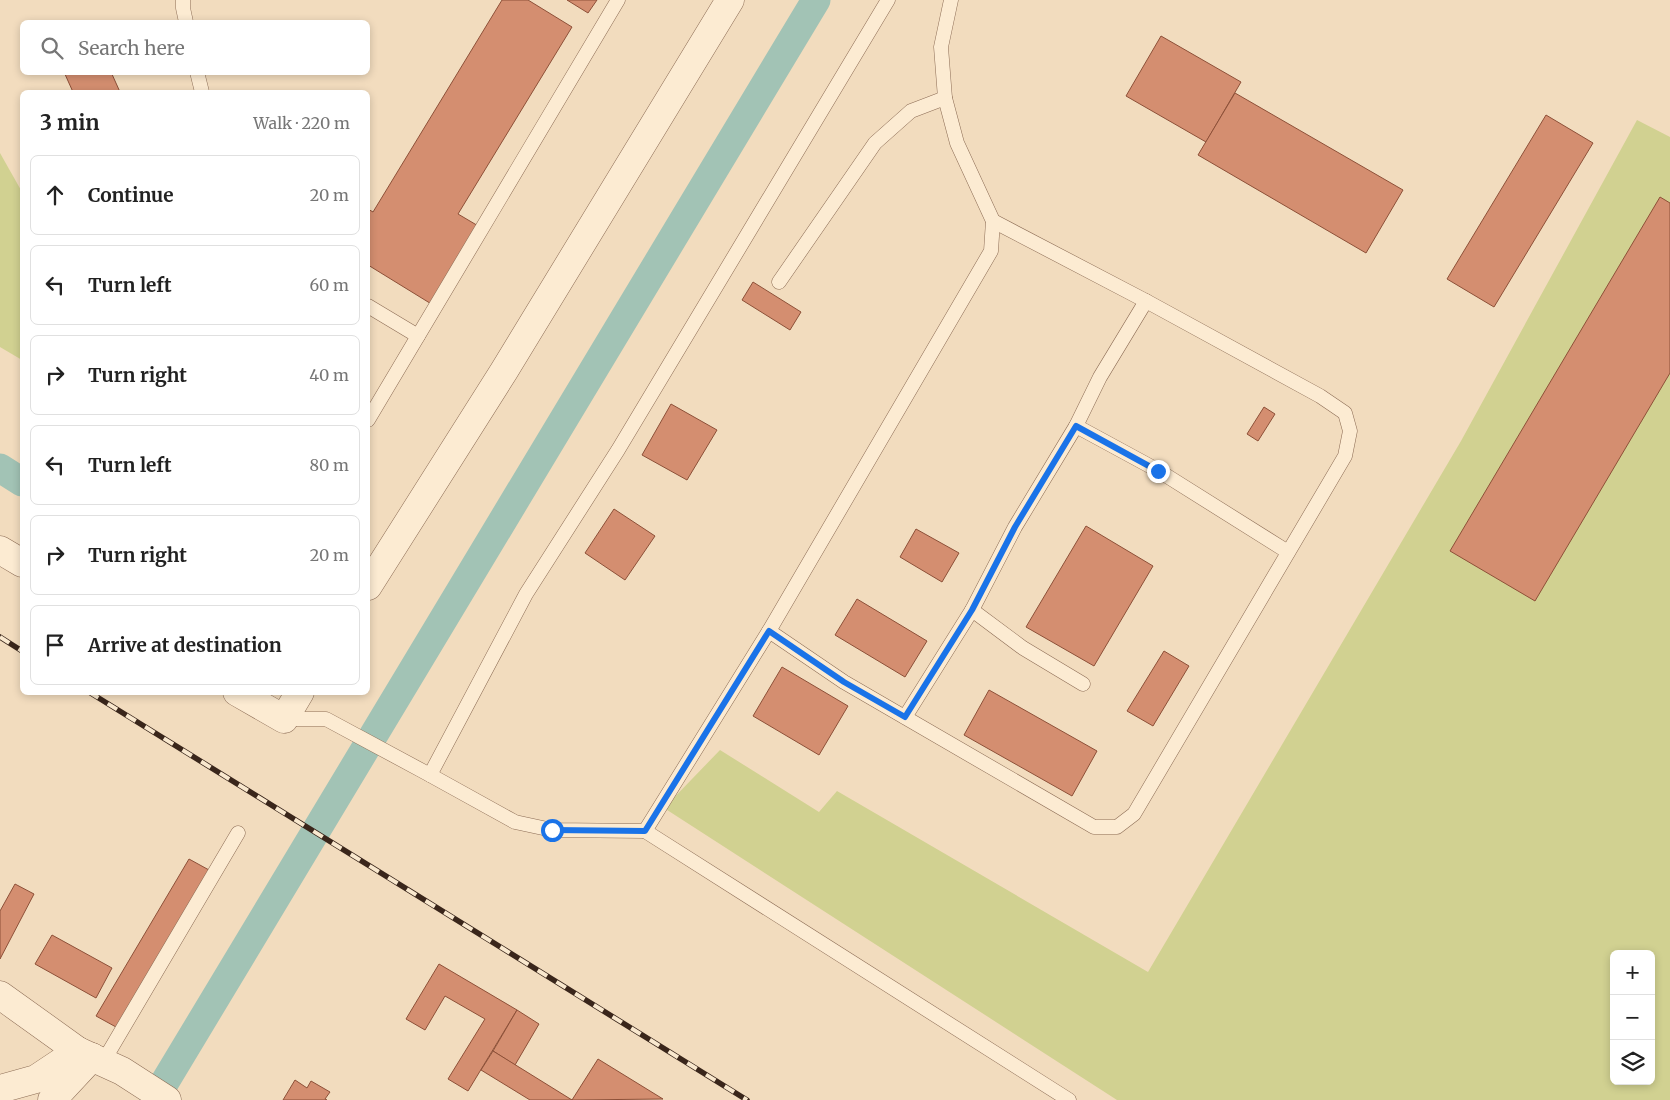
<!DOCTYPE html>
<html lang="en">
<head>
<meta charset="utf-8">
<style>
	body { margin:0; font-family:Merriweather,serif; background:#f6f6f6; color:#222 }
	.controls { position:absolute; right:15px; bottom:15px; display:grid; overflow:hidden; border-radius:8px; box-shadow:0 2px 8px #0003 }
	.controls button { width:45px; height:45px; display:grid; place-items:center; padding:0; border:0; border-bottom:1px solid #e0e0e0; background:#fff; color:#222; font:25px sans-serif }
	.stop { position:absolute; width:15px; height:15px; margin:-11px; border:4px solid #1a73e8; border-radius:50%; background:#fff }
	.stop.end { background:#1a73e8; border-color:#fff; box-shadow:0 1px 5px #0008 }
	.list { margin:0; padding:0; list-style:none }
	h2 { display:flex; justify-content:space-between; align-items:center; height:65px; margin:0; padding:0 20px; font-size:21px }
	h2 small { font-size:16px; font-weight:400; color:#767676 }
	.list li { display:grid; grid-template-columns:32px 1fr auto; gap:15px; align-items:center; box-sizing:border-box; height:80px; margin:0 10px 10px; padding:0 10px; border:1px solid #e0e0e0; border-radius:8px }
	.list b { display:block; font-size:19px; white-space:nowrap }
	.list em { font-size:16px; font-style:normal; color:#767676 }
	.icon { flex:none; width:28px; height:28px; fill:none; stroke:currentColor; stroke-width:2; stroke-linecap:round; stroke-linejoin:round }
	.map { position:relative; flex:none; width:1670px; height:1100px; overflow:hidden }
	.search { position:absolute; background:#fff; box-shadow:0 2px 8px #0003; left:20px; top:20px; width:350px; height:55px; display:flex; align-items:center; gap:12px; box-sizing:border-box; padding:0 18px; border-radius:8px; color:#767676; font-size:19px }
	.panel { position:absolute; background:#fff; box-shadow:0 2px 8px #0003; left:20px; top:90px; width:350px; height:605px; border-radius:8px }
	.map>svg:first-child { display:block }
	.green { fill:#d1d191; fill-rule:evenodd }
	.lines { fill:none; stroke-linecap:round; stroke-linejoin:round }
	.canal { stroke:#a2c3b5; stroke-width:29 }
	.building { fill:#d48e70; stroke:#8d5038 }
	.service-casing { stroke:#8c6c55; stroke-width:15 }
	.minor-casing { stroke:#8c6c55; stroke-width:29 }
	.service { stroke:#fcebd2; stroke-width:14 }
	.minor { stroke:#fcebd2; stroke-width:28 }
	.rail-casing { stroke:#3a261b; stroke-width:5.5 }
	.rail { stroke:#f9e8ce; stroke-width:4; stroke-dasharray:11; stroke-linecap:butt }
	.route { stroke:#1a73e8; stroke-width:6 }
</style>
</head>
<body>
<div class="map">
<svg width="1670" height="1100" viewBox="0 0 1670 1100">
	<rect width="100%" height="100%" fill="#f2dcbe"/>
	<!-- green -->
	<g class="green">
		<path d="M1637,120l33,17v963h-553l-453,-292 56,-58 99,62 18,-21 311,181 313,-531zM1614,954h37v127h-37z"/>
		<polygon points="0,153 22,192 22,360 0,347"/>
	</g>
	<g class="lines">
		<!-- canal -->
		<g class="canal">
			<polyline points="0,468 22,482"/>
			<polyline points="154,1100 816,0"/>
		</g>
	</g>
	<!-- building -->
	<g class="building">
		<polygon points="502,0 528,0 572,27 458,214 480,227 433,305 368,265 368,209 373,212"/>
		<polygon points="567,0 597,0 588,13"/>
		<polygon points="1161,36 1241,82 1206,142 1126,96"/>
		<polygon points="64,72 111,72 120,92 73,92"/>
		<polygon points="1235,93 1403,190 1366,253 1198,155"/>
		<polygon points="1546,115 1593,143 1494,307 1447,279"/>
		<polygon points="1660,197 1670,203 1670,373 1535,601 1450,551"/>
		<polygon points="753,282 801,312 790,330 742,300"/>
		<polygon points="671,404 717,430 687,480 642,455"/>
		<polygon points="1264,407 1275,414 1258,441 1247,434"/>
		<polygon points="614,509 655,536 625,580 585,553"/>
		<polygon points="1086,526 1153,566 1094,666 1026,627"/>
		<polygon points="916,529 959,553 942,582 900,557"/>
		<polygon points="857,599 927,641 905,677 835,635"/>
		<polygon points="1164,651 1189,666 1153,726 1127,711"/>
		<polygon points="782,667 848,706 819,755 753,716"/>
		<polygon points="989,690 1097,751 1072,796 964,735"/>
		<polygon points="189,859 209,870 116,1027 96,1016"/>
		<polygon points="15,884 34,894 0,959 0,911"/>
		<polygon points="52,935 112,968 96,998 35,964"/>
		<polygon points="439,964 517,1010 468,1091 448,1079 485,1019 445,996 425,1030 406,1019"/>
		<polygon points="517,1010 539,1024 515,1065 493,1051"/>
		<polygon points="493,1051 572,1100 530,1100 481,1070"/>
		<polygon points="598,1059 663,1099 572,1100"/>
		<polygon points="295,1080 307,1088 311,1081 330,1092 325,1099 327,1100 283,1100"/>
	</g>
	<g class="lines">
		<!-- service casing -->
		<g class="service-casing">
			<g id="service">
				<polyline points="183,0 183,8 186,22"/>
				<polyline points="197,72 202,92"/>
				<polyline points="779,282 875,143 911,111 945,98"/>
				<polyline points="368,306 418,336"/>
				<polyline points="368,420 618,0"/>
				<polyline points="1076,426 1159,471 1288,552"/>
				<polyline points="972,610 1023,648 1083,684"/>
				<polyline points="769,631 844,682 1094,827 1117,827 1134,814 1345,456 1350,431 1345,413 1320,396 1146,301 993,221"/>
				<polyline points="905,717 972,610 1015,527 1076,426 1100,377 1146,301"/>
				<polyline points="284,719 326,719 430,775 526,594 618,450 888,0"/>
				<polyline points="430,775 515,822 552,830 645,831 769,631 991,251 993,221 957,143 945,98 941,47 951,0"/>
				<polyline points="645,831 1069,1100"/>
				<polyline points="103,1062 238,833"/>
			</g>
		</g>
		<!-- minor casing -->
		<g class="minor-casing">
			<g id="minor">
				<polyline points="0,550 22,563"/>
				<polyline points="368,586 504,371 730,0"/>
				<polyline points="237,692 284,719 300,692"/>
				<polyline points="0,995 78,1051 122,1071 167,1100"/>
				<polyline points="0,1089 36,1079 78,1051"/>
				<polyline points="52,1100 92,1057"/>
			</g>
		</g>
		<!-- service -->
		<use href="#service" class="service"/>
		<!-- minor -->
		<use href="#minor" class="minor"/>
		<!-- rail casing -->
		<g class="rail-casing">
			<g id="rail">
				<polyline points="0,637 22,651"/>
				<polyline points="89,692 747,1100"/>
			</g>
		</g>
		<!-- rail -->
		<use href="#rail" class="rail"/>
	</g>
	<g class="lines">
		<!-- route -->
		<polyline class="route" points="552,830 645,831 769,631 844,682 905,717 972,610 1015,527 1076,426 1158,471"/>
	</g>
</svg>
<div class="controls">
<button>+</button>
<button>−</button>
<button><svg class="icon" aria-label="layers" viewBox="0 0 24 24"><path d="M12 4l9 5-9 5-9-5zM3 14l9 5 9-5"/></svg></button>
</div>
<div class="stop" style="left:552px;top:830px"></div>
<div class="stop end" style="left:1158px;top:471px"></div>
<div class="search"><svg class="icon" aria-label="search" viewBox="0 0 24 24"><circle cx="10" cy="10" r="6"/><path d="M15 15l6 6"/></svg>Search here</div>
<section class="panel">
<h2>3 min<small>Walk · 220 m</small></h2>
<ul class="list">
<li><svg class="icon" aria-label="ahead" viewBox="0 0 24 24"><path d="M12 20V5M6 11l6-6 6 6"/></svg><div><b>Continue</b></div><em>20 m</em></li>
<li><svg class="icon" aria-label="left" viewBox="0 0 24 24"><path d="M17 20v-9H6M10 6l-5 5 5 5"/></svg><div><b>Turn left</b></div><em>60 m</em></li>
<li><svg class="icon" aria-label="right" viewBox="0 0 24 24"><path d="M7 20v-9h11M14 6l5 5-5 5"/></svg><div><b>Turn right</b></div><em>40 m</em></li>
<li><svg class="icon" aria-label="left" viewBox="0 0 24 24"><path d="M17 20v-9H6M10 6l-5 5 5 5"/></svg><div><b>Turn left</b></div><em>80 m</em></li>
<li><svg class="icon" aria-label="right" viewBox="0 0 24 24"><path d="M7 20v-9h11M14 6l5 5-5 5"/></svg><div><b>Turn right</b></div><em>20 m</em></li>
<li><svg class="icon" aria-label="arrive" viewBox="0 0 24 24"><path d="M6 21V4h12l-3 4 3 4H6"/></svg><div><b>Arrive at destination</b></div></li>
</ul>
</section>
</div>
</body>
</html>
